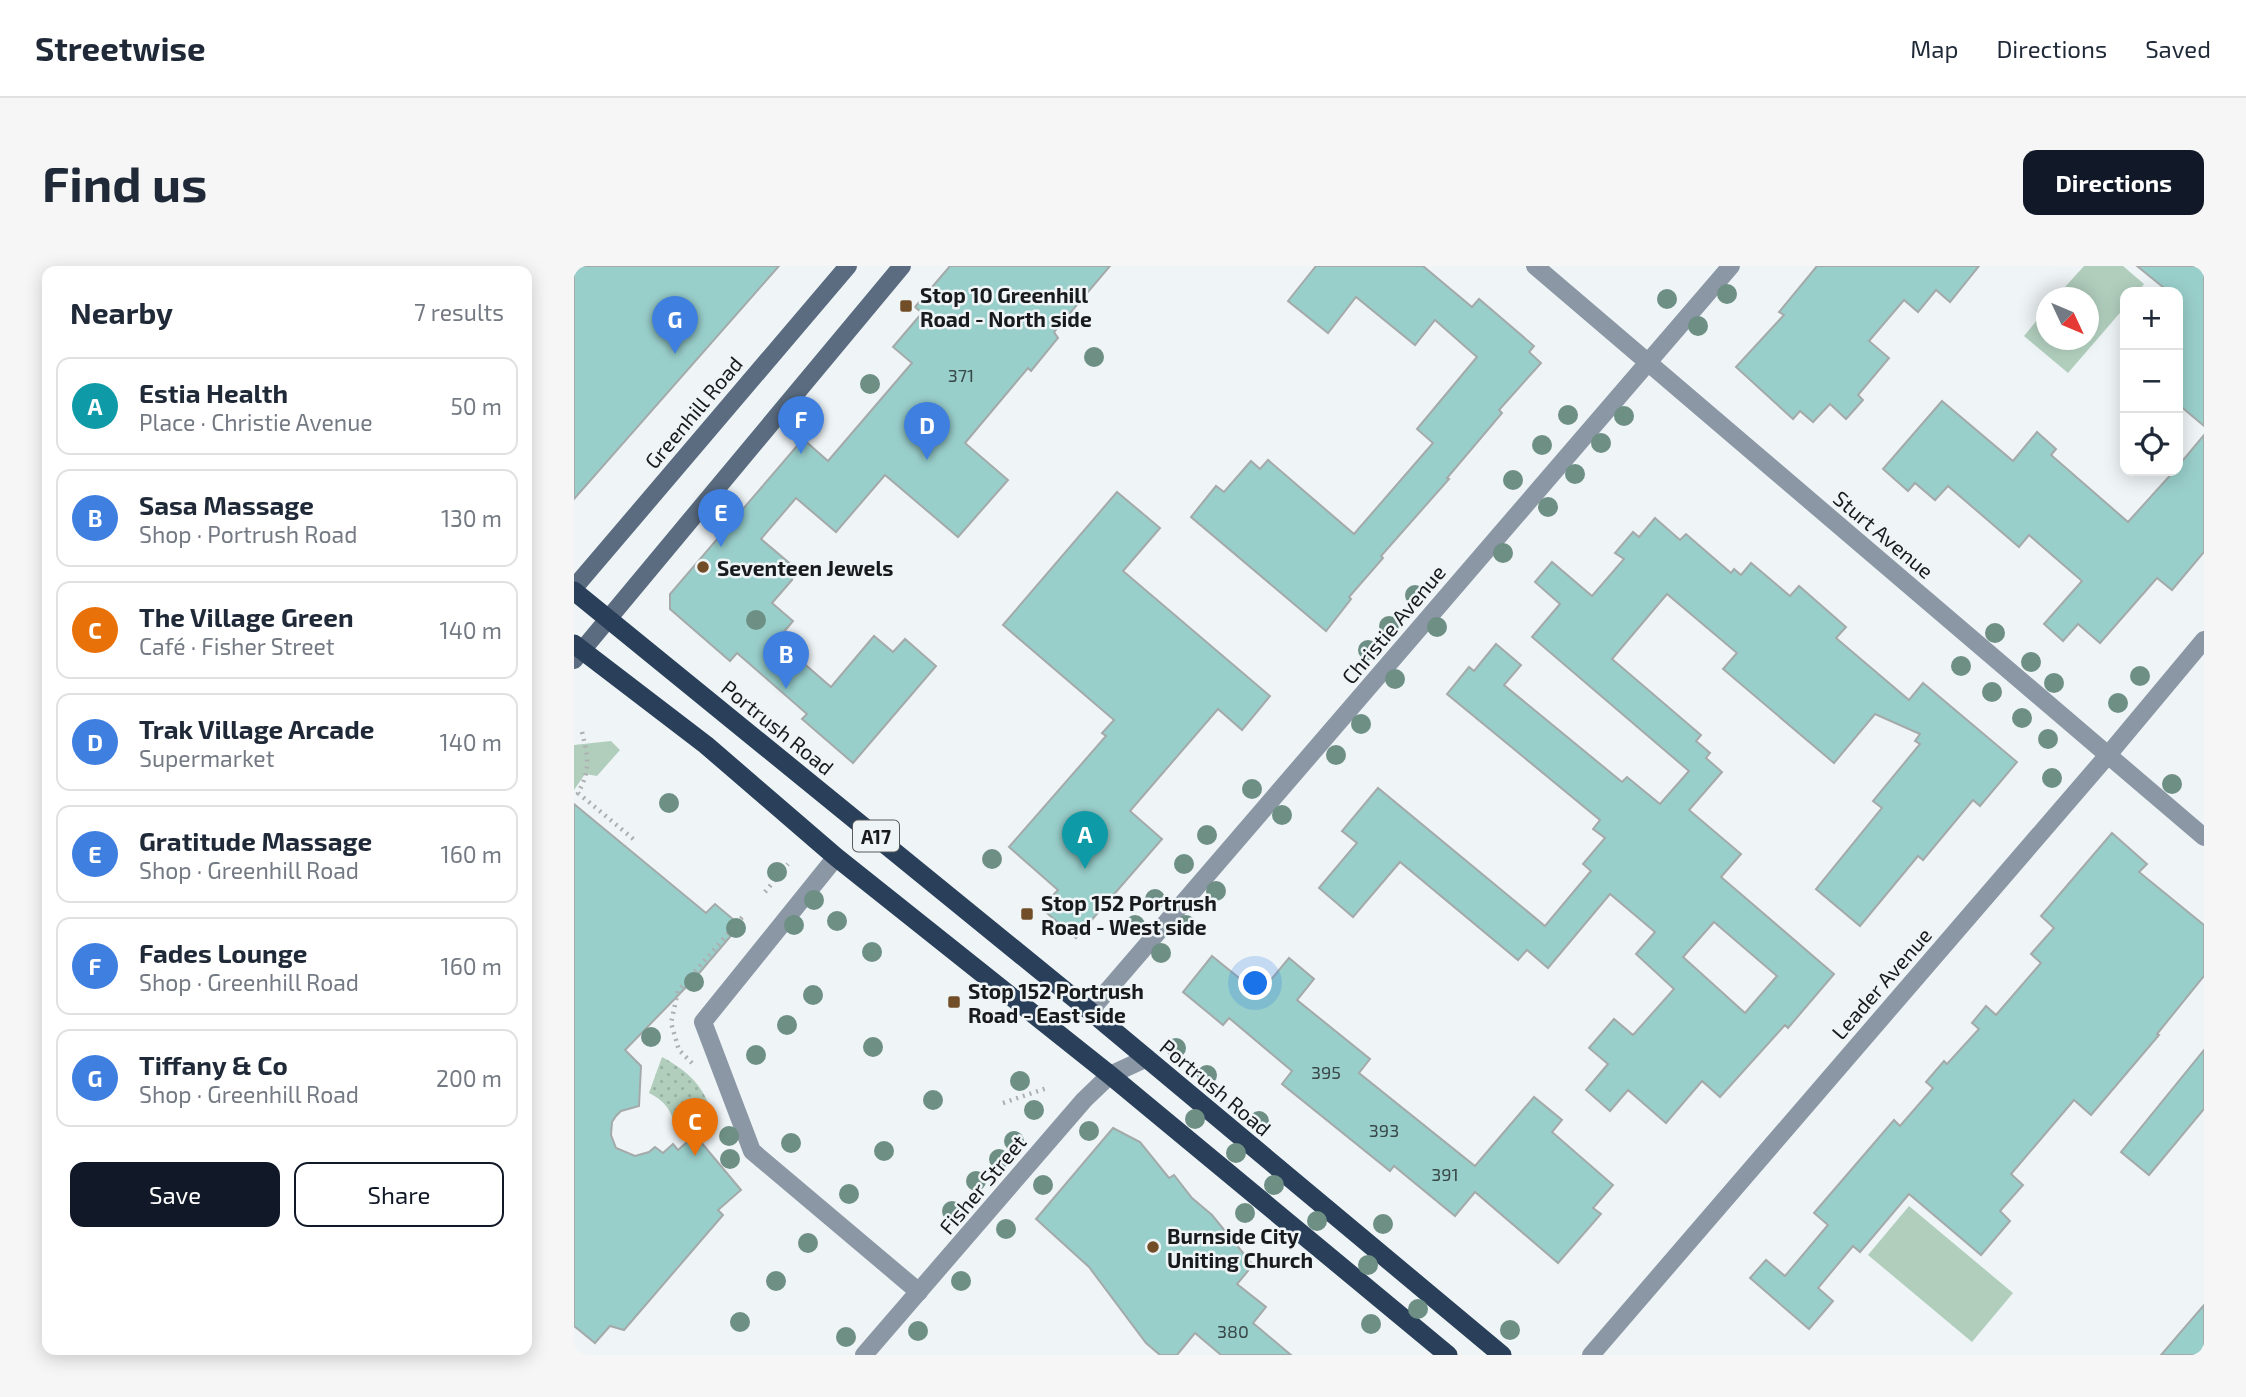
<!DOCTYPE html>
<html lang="en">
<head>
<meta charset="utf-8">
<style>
	body { margin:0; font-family:"Exo 2",sans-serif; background:#f6f6f7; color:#1f2937 }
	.controls { position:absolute; right:21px; top:21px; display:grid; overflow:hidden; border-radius:14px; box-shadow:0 4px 18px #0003 }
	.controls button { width:63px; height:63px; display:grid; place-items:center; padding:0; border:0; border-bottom:2px solid #e0e1e3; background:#fff; color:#1f2937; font:35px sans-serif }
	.compass { position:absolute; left:1462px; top:21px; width:63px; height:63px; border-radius:50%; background:#fff; box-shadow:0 4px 18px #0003; rotate:134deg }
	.you { position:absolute; left:682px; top:718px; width:24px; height:24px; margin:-18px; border:5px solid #fff; border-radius:50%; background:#1a73e8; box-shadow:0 0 0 10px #1a73e833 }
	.badge { display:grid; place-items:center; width:46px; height:46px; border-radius:50%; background:#111827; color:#fff; font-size:23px; font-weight:700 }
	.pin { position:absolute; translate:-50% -58px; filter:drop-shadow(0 2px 4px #0008) }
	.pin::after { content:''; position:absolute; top:37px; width:24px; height:21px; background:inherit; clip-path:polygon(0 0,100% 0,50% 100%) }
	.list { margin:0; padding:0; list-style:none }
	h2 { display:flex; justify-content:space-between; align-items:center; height:91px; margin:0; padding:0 28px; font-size:30px }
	h2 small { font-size:23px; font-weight:400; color:#747a83 }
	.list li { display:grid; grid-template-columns:46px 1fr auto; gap:21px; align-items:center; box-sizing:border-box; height:98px; margin:0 14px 14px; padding:0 14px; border:2px solid #e0e1e3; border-radius:14px }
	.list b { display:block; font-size:26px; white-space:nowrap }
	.list p { margin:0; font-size:23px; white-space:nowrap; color:#747a83 }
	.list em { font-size:23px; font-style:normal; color:#747a83 }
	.actions { display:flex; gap:14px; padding:21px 28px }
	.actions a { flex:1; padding:16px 0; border:2px solid #111827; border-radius:14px; text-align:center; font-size:24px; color:#111827 }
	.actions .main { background:#111827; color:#fff }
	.icon { flex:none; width:38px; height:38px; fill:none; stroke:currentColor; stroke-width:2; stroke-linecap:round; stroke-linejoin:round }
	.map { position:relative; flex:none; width:1630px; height:1089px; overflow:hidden; border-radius:14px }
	header { display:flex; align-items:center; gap:42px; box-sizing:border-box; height:98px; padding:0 35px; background:#fff; border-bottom:2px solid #e0e1e3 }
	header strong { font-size:33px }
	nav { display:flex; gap:38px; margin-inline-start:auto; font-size:24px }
	.intro { display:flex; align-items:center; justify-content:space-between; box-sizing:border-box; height:168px; padding:0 42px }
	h1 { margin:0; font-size:49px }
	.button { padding:18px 32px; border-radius:14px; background:#111827; color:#fff; font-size:24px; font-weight:700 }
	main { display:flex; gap:42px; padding:0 42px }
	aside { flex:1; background:#fff; border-radius:14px; box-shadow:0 4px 18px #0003 }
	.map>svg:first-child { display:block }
	.grass { fill:url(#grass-dots) }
	.garden { fill:#b1cebd }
	.building { fill:#99cfcb; stroke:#a4a9a9; stroke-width:2; fill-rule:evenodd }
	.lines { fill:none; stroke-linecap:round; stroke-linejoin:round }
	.path { stroke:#acb0b1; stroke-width:4.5; stroke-dasharray:2 5; stroke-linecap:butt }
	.service { stroke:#8b97a5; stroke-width:18 }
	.minor { stroke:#8b97a5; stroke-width:18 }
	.secondary { stroke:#5b6c80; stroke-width:18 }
	.trunk { stroke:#2a405a; stroke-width:19 }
	.tree { fill:#6e8f84 }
	.poi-dot { fill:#714e27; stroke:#eff4f6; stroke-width:2.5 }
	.labels { text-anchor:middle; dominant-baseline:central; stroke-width:5; stroke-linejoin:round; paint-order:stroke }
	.number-label { font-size:18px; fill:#384747 }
	.shield { fill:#eff4f6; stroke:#585b5d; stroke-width:2 }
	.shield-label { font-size:19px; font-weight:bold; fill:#181a1b }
	.poi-label { font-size:21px; font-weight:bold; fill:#181a1b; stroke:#eff4f6; text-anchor:start }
	.street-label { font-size:21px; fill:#181a1b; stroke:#eff4f6 }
</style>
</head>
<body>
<header>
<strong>Streetwise</strong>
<nav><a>Map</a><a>Directions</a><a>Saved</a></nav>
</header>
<div class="intro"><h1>Find us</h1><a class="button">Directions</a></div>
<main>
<aside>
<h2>Nearby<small>7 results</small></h2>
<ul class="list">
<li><span class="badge" style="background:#0f9aa8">A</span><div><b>Estia Health</b><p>Place · Christie Avenue</p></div><em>50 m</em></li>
<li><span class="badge" style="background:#3f7fe0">B</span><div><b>Sasa Massage</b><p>Shop · Portrush Road</p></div><em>130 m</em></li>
<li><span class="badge" style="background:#e8710a">C</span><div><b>The Village Green</b><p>Café · Fisher Street</p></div><em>140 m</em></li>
<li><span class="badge" style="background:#3f7fe0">D</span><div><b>Trak Village Arcade</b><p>Supermarket</p></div><em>140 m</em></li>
<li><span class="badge" style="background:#3f7fe0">E</span><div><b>Gratitude Massage</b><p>Shop · Greenhill Road</p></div><em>160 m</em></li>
<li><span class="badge" style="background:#3f7fe0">F</span><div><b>Fades Lounge</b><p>Shop · Greenhill Road</p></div><em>160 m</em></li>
<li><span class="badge" style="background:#3f7fe0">G</span><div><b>Tiffany &amp; Co</b><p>Shop · Greenhill Road</p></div><em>200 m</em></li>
</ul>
<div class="actions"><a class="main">Save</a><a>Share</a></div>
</aside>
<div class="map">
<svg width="1630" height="1089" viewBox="0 0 1630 1089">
	<defs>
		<pattern id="grass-dots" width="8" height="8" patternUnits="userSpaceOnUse" patternTransform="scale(1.75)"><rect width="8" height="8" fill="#b1cebd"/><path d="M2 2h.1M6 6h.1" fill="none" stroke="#98b0a2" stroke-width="1.8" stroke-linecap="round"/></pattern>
	</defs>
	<rect width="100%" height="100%" fill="#eff4f6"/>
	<!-- grass -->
	<path class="grass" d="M88,791c30,16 48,35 52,70l-38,5c-3,-19 -9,-30 -27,-39z"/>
	<!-- garden -->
	<g class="garden">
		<polygon points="1510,0 1549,0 1570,18 1564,26 1551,26 1551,41 1494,107 1450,70 1472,43 1472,74 1514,74 1514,32 1482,31"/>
		<polygon points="37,475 46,484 23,510 11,508 0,524 0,479"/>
		<polygon points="1335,940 1439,1027 1398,1076 1294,989"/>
	</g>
	<!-- building -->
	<g class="building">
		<polygon points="0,0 205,0 0,233"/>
		<polygon points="376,0 536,0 480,66 484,72 457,105 454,102 391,177 434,214 384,271 311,209 262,266 222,232 187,273 220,301 218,314 198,337 219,355 203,374 257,421 300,370 319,386 331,373 362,400 279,497 228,453 233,448 163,387 156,395 96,343 96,328 229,173 254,195 338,97 319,81 348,47 341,41"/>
		<polygon points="742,0 849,0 898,41 905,33 960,80 955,86 967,97 925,144 928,147 873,212 875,213 807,290 809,292 775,331 777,333 752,365 617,251 642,220 650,226 677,195 686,203 694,194 780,268 859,177 843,163 903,91 861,54 841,79 782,31 754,67 714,35"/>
		<polygon points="1243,0 1405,0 1376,36 1362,24 1344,46 1330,34 1295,75 1315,92 1284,129 1289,134 1272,153 1256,138 1239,156 1226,145 1219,153 1162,101 1210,49 1205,46"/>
		<polygon points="1563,0 1630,0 1630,160 1604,138 1604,26 1595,26"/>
		<polygon points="1368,135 1439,195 1463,166 1482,183 1477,189 1554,256 1600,205 1604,205 1604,200 1630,169 1630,286 1598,324 1583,312 1526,377 1504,358 1489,375 1470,358 1508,315 1455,269 1445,281 1374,220 1361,234 1341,217 1334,225 1309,203"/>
		<polygon points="543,226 586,262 549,305 696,430 668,464 644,443 556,545 588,573 502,672 467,642 484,624 435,581 532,470 528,467 540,454 429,359"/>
		<path d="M1081,252l25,22 6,-6 45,39 3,-4 7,6 10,-12 39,33 9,-10 47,41 -10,11 73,62 14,-17 94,79 -37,44 -7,-6 -50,60 -5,-4 -58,70 -44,-37 66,-81 -9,-7 47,-57 -5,-3 5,-7 -45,-20 -41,49 -111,-94 14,-16 -70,-59 -55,65 89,76 -5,6 14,12 -4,5 16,14 -33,38 52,44 -20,23 113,97 -46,54 -3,-3 -65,72 -18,-16 -36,42 -38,-33 -18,21 -24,-21 22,-26 -19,-16 25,-29 19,16 41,-46 -38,-35 19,-22 -45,-38 -62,74 -21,-18 -9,10 -118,-98 -47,55 -34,-29 38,-45 -15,-12 36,-43 167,138 46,-55 -8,-7 22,-26 -12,-9 7,-9 -153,-126 22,-27 5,4 22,-27 25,21 -17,20 118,97 5,-5 33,27 29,-33 -157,-134 28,-33 -25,-22 17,-20 40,34 32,-37 -9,-6 18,-21 6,5zM1140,656l63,54 -32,37 -62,-56z"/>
		<polygon points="0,538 132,647 141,638 166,659 121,712 51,784 67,800 65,840 47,845 42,850 38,856 37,869 42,882 61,890 75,886 81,881 89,887 99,878 104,884 121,869 167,924 144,944 149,949 50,1064 36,1060 21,1077 0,1060"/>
		<polygon points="1538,567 1573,598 1565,606 1630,659 1630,710 1583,768 1585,769 1517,849 1500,834 1437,908 1449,919 1426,945 1436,955 1407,989 1335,928 1286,986 1279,980 1244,1022 1259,1035 1235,1063 1176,1012 1192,994 1211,1010 1254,959 1240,947 1320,854 1326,860 1359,822 1352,816 1370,795 1373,798 1405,763 1398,757 1412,740 1422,749 1467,697 1457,688 1480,662 1467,650"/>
		<polygon points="638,690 685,728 715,692 740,713 723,734 796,793 785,807 901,900 960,831 988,854 978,866 1039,919 1019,942 1027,948 984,997 901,926 881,950 820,900 816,905 708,818 718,805 655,752 649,759 609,726"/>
		<polygon points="1630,784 1630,843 1575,909 1547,886"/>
		<polygon points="539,862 566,876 595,912 600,909 618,932 638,949 679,999 663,1018 692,1041 679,1057 717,1089 647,1089 621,1067 603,1089 586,1089 572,1077 515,1001 462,953"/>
		<polygon points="1630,1039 1630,1089 1587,1089"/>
	</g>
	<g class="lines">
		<!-- path -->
		<g class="path">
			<path d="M8,466c6,25 9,37 -4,61l59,49"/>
			<polyline points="191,626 214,598"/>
			<polyline points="118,797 105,784 97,757 104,725 170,649"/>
			<polyline points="429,837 473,822"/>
		</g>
		<!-- service -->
		<polyline class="service" points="262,591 129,756 178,885 345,1026"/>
		<!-- minor -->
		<g class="minor">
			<polyline points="961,0 1630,571"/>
			<polyline points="516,745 1157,0"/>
			<polyline points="290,1089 510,834 536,809 573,792"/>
			<polyline points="1017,1089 1534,489 1630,374"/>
		</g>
		<!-- secondary -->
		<g class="secondary">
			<polyline points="0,322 274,0"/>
			<polyline points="0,394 328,0"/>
		</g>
		<!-- trunk -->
		<g class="trunk">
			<polyline points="0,325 516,745 928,1089"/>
			<polyline points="0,378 132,479 262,591 536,809 874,1089"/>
		</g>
	</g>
	<!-- trees -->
	<g class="tree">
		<circle cx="1153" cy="28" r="10"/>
		<circle cx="1093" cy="33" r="10"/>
		<circle cx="1124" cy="60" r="10"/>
		<circle cx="520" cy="91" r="10"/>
		<circle cx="296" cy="118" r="10"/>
		<circle cx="994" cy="149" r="10"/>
		<circle cx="1050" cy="150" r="10"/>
		<circle cx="1027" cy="177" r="10"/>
		<circle cx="968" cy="179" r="10"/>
		<circle cx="1001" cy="208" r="10"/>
		<circle cx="939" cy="214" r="10"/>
		<circle cx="974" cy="241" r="10"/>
		<circle cx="929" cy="287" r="10"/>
		<circle cx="841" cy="329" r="10"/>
		<circle cx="182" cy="354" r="10"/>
		<circle cx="815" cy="360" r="10"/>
		<circle cx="863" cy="361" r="10"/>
		<circle cx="1421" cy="367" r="10"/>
		<circle cx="794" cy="384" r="10"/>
		<circle cx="1457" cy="396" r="10"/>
		<circle cx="1387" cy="400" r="10"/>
		<circle cx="1566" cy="410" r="10"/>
		<circle cx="821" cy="413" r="10"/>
		<circle cx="1480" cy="417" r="10"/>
		<circle cx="1418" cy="426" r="10"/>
		<circle cx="1544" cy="437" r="10"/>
		<circle cx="1448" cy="452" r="10"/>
		<circle cx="787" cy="458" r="10"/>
		<circle cx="1474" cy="473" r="10"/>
		<circle cx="762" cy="489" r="10"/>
		<circle cx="1478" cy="512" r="10"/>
		<circle cx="1598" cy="518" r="10"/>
		<circle cx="678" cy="523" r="10"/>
		<circle cx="95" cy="537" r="10"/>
		<circle cx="708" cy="549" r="10"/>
		<circle cx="633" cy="569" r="10"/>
		<circle cx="418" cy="593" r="10"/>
		<circle cx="610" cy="598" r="10"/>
		<circle cx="203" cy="606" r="10"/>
		<circle cx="642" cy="625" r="10"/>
		<circle cx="581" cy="633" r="10"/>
		<circle cx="240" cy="634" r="10"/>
		<circle cx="263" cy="655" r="10"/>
		<circle cx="220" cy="659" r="10"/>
		<circle cx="561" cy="659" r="10"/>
		<circle cx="612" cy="659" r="10"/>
		<circle cx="162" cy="662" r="10"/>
		<circle cx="298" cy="686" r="10"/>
		<circle cx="587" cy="687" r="10"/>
		<circle cx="120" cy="716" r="10"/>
		<circle cx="239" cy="729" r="10"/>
		<circle cx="213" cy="759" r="10"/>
		<circle cx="77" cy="771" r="10"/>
		<circle cx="299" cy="781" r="10"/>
		<circle cx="602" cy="782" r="10"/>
		<circle cx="182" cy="789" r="10"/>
		<circle cx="633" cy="809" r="10"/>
		<circle cx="446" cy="815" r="10"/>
		<circle cx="359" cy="834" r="10"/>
		<circle cx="460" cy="844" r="10"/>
		<circle cx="621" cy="853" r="10"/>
		<circle cx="685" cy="855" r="10"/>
		<circle cx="515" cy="865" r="10"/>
		<circle cx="155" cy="870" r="10"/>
		<circle cx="440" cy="875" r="10"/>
		<circle cx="217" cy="877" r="10"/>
		<circle cx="310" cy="885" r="10"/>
		<circle cx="662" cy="887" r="10"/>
		<circle cx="156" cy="893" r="10"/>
		<circle cx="425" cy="893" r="10"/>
		<circle cx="402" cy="915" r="10"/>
		<circle cx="469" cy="919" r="10"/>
		<circle cx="700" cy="919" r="10"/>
		<circle cx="275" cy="928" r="10"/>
		<circle cx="378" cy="945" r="10"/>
		<circle cx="671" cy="947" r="10"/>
		<circle cx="743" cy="955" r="10"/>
		<circle cx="809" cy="958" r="10"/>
		<circle cx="432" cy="963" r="10"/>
		<circle cx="234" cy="977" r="10"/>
		<circle cx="794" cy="999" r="10"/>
		<circle cx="202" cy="1015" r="10"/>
		<circle cx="387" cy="1015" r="10"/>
		<circle cx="844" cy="1043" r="10"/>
		<circle cx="166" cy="1056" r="10"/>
		<circle cx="797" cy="1058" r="10"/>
		<circle cx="936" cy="1064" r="10"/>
		<circle cx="344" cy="1065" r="10"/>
		<circle cx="272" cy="1071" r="10"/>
	</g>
	<!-- markers -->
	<g class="poi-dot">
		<rect x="325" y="33" width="14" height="14" rx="3.5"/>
		<circle cx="129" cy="301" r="7"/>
		<rect x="446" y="641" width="14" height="14" rx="3.5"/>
		<rect x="373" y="729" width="14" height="14" rx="3.5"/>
		<circle cx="579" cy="981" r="7"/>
	</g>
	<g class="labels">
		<!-- number labels -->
		<g class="number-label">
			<text x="387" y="109">371</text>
			<text x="752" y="806">395</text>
			<text x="810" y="864">393</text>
			<text x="871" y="908">391</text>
			<text x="659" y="1065">380</text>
		</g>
		<!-- shield labels -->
		<rect class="shield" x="279" y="554.5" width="46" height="31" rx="5"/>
		<g class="shield-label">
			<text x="302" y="570">A17</text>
		</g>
		<!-- poi labels -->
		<g class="poi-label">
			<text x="346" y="28">Stop 10 Greenhill<tspan x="346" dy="24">Road - North side</tspan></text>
			<text x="143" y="301">Seventeen Jewels</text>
			<text x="467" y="636">Stop 152 Portrush<tspan x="467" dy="24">Road - West side</tspan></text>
			<text x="394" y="724">Stop 152 Portrush<tspan x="394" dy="24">Road - East side</tspan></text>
			<text x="593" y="969">Burnside City<tspan x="593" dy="24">Uniting Church</tspan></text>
		</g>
		<!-- street labels -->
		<g class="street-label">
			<text transform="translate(119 146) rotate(-50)">Greenhill Road</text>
			<text transform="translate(1310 268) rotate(40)">Sturt Avenue</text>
			<text transform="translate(819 358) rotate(-50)">Christie Avenue</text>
			<text transform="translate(204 461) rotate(39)">Portrush Road</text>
			<text transform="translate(1307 717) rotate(-49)">Leader Avenue</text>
			<text transform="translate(642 821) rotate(40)">Portrush Road</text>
			<text transform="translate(408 918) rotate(-50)">Fisher Street</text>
		</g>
	</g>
</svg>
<div class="controls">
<button>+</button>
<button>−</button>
<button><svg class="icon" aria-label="locate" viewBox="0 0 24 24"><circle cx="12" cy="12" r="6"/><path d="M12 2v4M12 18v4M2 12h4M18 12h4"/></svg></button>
</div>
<svg class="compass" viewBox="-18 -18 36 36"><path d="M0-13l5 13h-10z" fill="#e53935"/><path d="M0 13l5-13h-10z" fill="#747a83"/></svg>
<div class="you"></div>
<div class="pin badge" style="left:511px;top:603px;background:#0f9aa8">A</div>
<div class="pin badge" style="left:212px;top:423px;background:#3f7fe0">B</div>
<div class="pin badge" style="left:121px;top:890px;background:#e8710a">C</div>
<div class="pin badge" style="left:353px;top:194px;background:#3f7fe0">D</div>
<div class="pin badge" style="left:147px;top:281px;background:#3f7fe0">E</div>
<div class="pin badge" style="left:227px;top:188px;background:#3f7fe0">F</div>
<div class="pin badge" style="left:101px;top:88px;background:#3f7fe0">G</div>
</div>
</main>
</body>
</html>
